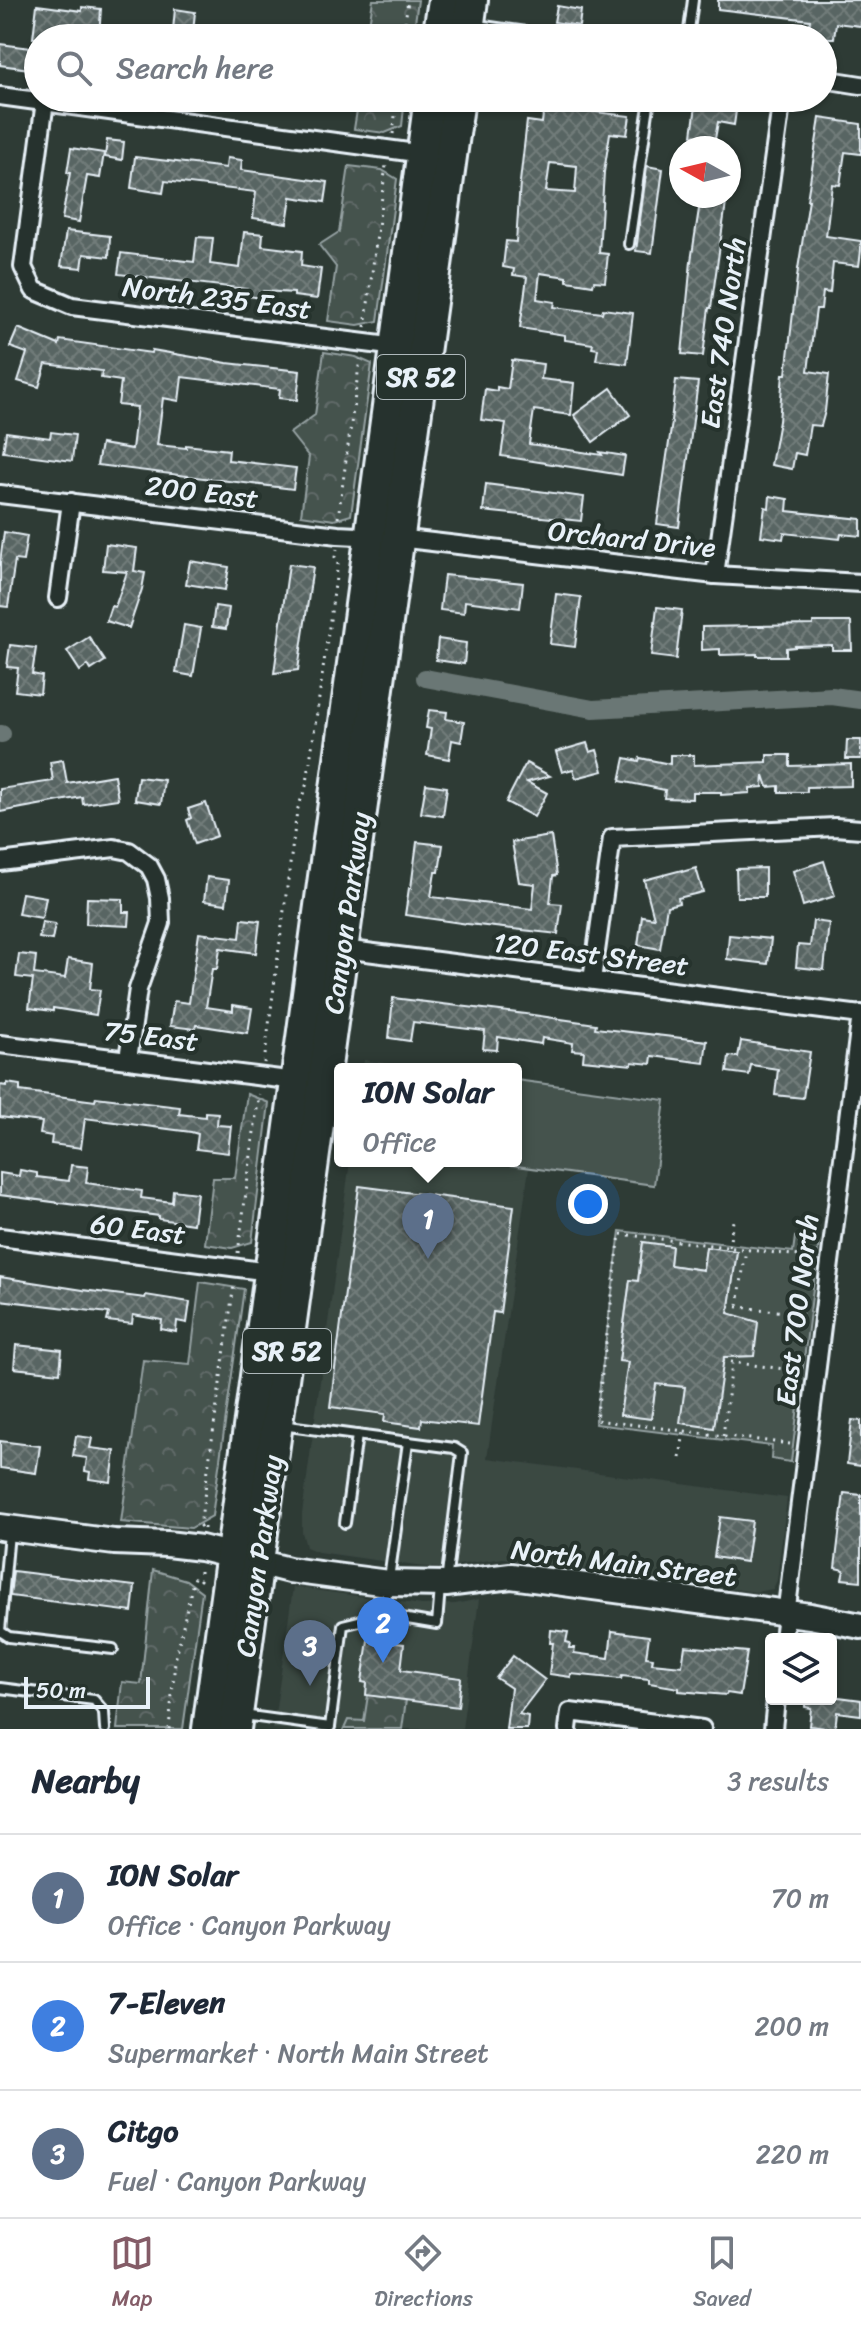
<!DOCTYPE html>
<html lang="en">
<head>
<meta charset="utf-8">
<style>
	body { margin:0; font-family:Sriracha,sans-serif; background:#f6f6f7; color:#1f2937 }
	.controls { position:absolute; right:24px; bottom:24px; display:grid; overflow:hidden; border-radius:8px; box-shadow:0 2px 6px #0004 }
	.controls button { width:72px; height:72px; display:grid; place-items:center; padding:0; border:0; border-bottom:2px solid #e0e1e3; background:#fff; color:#1f2937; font:40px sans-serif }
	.compass { position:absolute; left:669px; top:136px; width:72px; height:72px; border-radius:50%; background:#fff; box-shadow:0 2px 6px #0004; rotate:278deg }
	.scale { position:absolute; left:24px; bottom:20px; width:126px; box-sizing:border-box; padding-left:8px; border:4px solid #e8f1f8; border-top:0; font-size:22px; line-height:28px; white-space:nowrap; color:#e8f1f8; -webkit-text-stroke:6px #26332d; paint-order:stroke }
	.you { position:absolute; left:588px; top:1204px; width:28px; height:28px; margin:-20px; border:6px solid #fff; border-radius:50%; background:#1a73e8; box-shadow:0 0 0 12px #1a73e833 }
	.badge { display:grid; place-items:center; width:52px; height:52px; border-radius:50%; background:#845c67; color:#fff; font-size:26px; font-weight:700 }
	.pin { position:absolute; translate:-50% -66px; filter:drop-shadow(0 2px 4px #0008) }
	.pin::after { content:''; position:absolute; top:42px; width:28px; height:24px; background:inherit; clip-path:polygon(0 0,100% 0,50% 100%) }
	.popup { position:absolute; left:334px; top:1063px; width:188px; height:104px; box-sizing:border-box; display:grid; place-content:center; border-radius:8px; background:#fff; filter:drop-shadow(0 2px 6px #0005); font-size:26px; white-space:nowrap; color:#747a83 }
	.popup b { font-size:30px; color:#1f2937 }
	.popup::after { content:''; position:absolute; left:50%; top:100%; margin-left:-16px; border:16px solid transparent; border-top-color:#fff }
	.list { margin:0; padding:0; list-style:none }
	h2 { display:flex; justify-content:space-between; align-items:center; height:104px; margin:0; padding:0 32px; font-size:34px }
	h2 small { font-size:26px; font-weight:400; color:#747a83 }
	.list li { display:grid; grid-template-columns:52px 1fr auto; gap:24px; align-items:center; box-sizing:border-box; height:128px; padding:0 32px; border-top:2px solid #e0e1e3 }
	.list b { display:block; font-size:30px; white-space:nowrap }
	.list p { margin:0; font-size:26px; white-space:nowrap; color:#747a83 }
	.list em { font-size:26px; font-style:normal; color:#747a83 }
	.icon { flex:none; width:44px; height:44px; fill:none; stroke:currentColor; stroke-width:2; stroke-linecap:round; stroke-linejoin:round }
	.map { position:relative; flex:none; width:861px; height:1729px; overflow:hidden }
	.search { position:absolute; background:#fff; box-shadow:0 2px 6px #0004; left:24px; right:24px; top:24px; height:88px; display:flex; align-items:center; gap:20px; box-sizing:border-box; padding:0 28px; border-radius:44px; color:#747a83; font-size:30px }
	.sheet { height:488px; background:#fff }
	nav { display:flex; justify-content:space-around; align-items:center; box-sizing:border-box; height:112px; border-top:2px solid #e0e1e3; background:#fff; font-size:22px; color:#747a83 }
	nav a { display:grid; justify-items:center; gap:4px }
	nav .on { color:#845c67 }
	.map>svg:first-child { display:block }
	.built { fill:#3b4843 }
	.green { fill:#45524e; stroke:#96a2a3; stroke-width:2; fill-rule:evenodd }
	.park { fill:url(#park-crowns); stroke:#96a2a3; stroke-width:2 }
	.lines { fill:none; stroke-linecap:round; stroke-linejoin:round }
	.canal { stroke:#6b7775; stroke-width:18 }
	.building { fill:url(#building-cross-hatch); stroke:#e8f1f8; stroke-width:2; fill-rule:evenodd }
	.lane-casing { stroke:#e8f1f8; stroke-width:14 }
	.street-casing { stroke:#e8f1f8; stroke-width:22 }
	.secondary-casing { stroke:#e8f1f8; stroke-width:30 }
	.highway-casing { stroke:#e8f1f8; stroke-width:36 }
	.path { stroke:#e8f1f8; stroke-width:3; stroke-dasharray:2 6; stroke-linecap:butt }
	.lane { stroke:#26332d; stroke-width:8 }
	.street { stroke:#26332d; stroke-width:16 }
	.secondary { stroke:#26332d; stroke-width:24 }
	.highway { stroke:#26332d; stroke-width:30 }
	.labels { text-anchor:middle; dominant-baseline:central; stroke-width:8; stroke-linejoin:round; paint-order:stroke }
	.shield { fill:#26332d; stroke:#aeb8bb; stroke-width:2 }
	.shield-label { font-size:26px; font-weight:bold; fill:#e8f1f8 }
	.street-label { font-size:28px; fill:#e8f1f8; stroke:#26332d }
</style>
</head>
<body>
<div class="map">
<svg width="861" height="1729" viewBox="0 0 861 1729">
	<defs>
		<pattern id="park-crowns" width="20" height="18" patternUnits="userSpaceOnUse" patternTransform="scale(2)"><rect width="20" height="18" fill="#45524e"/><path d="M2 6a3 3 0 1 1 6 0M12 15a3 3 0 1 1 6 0" fill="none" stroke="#606b68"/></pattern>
		<pattern id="building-cross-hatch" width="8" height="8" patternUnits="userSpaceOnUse" patternTransform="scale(2)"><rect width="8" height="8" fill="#596563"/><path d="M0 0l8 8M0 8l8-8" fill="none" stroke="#717c7a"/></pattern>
	</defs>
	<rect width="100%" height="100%" fill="#2e3b35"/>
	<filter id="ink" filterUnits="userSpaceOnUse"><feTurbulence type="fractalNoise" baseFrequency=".0125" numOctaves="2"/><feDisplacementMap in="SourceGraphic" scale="16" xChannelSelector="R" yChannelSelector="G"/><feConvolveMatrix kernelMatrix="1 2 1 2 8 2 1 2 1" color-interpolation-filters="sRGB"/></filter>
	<g filter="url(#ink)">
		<!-- built -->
		<g class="built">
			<polygon points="364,1060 429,1069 363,1069"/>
			<polygon points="350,1161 516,1161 654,1185 529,1168 487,1458 787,1498 777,1580 773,1589 755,1592 503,1558 438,1568 416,1566 318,1552 306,1547 302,1532 302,1514"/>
			<polygon points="293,1587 422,1605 455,1604 479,1599 462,1729 273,1729"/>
		</g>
		<!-- green -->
		<g class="green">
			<polygon points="516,1080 665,1100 654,1185 481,1161 516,1161"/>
			<path d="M620,1231l173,21 2,-15 24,4 -28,221 -20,-3 1,-13 -177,-22zM643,1242l29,4 -2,19 33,5 3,-23 31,4 -9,62 30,10 -5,33 -29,1 -39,30 -29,-3 -5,35 -30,-4 7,-53 -9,-2 11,-80 8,1z"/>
		</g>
		<!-- park -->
		<g class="park">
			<polygon points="373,0 418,0 413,38 367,38"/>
			<polygon points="359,98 405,98 402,126 385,133 354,129"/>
			<polygon points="349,166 382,170 397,179 378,321 358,325 328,321 336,267 319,245 339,232"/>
			<polygon points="324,352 356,357 372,364 351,515 334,520 301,515 309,457 290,433 315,415"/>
			<polygon points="247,1094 269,1103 252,1242 232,1248 205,1244 213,1178 235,1178"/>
			<polygon points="200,1282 244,1289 212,1516 191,1528 121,1522 143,1360 190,1364"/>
			<polygon points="153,1570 186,1580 202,1592 183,1729 117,1729 122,1682 141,1684"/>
			<polygon points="368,1695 406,1700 402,1729 344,1729 348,1720 364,1721"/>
		</g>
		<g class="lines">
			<!-- canal -->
			<g class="canal">
				<polyline points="425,678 593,709 832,696 861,700"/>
				<polyline points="0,734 2,734"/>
			</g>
		</g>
		<!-- building -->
		<g class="building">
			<polygon points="718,0 861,0 861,26 836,23 834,38 808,38 810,20 718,9"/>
			<polygon points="37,5 82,11 82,7 101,9 99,36 58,31 57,38 33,38"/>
			<polygon points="557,6 581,10 579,26 554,22"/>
			<polygon points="175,9 195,12 193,32 173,30"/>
			<polygon points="0,44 38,49 38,70 0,65"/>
			<polygon points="697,98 737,104 734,125 718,122 715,139 692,135"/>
			<path d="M544,106l86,10 -3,19 -17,-2 -6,39 -5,81 9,1 -3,28 -11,-1 -1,4 -26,-4v-4l-27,-4 -3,26 18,3 -1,5 48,6 1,-4 30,4 -6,51 -31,-4 2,-11 -6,-1 1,-4 -28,-4v-5l-45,-7 7,-51 -14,-2 1,-6 -11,-2 3,-26 10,1 4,-60 7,-61 15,2zM550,163l27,3 -2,27 -29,-2z"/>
			<polygon points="820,118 861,124 861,154 845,152 840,185 832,184 826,236 861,241 861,251 859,266 833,263 830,293 823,292 821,309 816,309 808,371 829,374 825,411 821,426 810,425 805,455 795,453 792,469 771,465 779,421 783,374 786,374 798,269 809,200 807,200"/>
			<polygon points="107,140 124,142 122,160 105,157"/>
			<polygon points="71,148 104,153 100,178 87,176 79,222 62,219 70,173 67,173"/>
			<polygon points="135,157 226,168 227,158 242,160 241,170 328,182 325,202 291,197 287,223 253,218 256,192 165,181 163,193 131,188"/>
			<polygon points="647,166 663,169 652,253 636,251"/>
			<polygon points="701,196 727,196 711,308 709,308 703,356 682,354 691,261"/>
			<polygon points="66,231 110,236 109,257 84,254 82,268 61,266"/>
			<polygon points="244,232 263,234 262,246 302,251 301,266 321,269 317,299 294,296 294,293 263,291 263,298 246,296 247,289 118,274 121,253 194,262 197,237 213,238 210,264 240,268"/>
			<polygon points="18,328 59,345 60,340 151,353 152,350 227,363 300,371 297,400 279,398 280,389 182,377 179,401 163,398 157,445 186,448 186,445 229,450 228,460 296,468 293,489 97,465 101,444 132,449 137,407 118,405 121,381 101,378 102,371 46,364 39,387 18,381 27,353 10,347"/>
			<polygon points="512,360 543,364 541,379 574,383 571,415 534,410 529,444 602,455 600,452 625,456 622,475 501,456 506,423 481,420 485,389 497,391 497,387 508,389"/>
			<polygon points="676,380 698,382 679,527 657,524 672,422 671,421"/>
			<polygon points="611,388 630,415 593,442 574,415"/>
			<polygon points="6,432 50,438 51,432 75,435 72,461 3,452"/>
			<polygon points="486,484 584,497 581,521 483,511"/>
			<polygon points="770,496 788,499 787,511 861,519 861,536 841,534 840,539 784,533 783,539 761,536 765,507 769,508"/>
			<polygon points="4,532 27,536 23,561 15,560 8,607 0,606 0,562"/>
			<polygon points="106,544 137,548 134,571 145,573 142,589 129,628 106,621 111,606 115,607 127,572 103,570"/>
			<polygon points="190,561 229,567 225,590 186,584"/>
			<polygon points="289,564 313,567 298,670 274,673"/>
			<polygon points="444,575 523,583 520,608 465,601 464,613 440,610"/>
			<polygon points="556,594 581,597 575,647 550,644"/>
			<polygon points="215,606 229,608 226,629 212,627"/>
			<polygon points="657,607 682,610 676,659 651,656"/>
			<polygon points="813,622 851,622 852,650 832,650 832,645 795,646 795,647 786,648 786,656 757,656 757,654 720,655 720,649 702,650 702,627 813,625"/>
			<polygon points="184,625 201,628 193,676 176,673"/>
			<polygon points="89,637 105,661 91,670 88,665 80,671 67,651"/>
			<polygon points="438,639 466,643 464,664 436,660"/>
			<polygon points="10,645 36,648 32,674 42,676 40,694 15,691 18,668 7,667"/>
			<polygon points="429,710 447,712 446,719 464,722 461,742 452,740 449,759 427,755 431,729 426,728"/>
			<polygon points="847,740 861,740 861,759 846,759"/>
			<polygon points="587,743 590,752 597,750 603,771 576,778 573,769 562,772 556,752"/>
			<polygon points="670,755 694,755 694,765 767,762 767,755 790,755 790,766 851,764 851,786 807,787 807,792 779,792 779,786 768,787 764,775 763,787 750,788 750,793 721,795 721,792 692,792 692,799 664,798 665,790 620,781 625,758 639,761 640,758 670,764"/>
			<polygon points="63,760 67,783 114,775 118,799 83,804 82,797 0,812 0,789 53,781 50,762"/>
			<polygon points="526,763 550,776 527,782 547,793 534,817 506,802"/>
			<polygon points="138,777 164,780 161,804 135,800"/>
			<polygon points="426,784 447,787 443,816 421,813"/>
			<polygon points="206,803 217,836 195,844 187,820 191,818 188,809"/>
			<polygon points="551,836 557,875 553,876 550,903 562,904 558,934 468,924 405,915 409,888 411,888 417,842 443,845 439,872 435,872 431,897 532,909 535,884 519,882 512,842"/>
			<polygon points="824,861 835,896 803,906 793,871"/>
			<polygon points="696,868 703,892 678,898 679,903 667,906 660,949 638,945 642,916 654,918 644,880 682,870 682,872"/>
			<polygon points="765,868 765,897 737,897 736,869"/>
			<polygon points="207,877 229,880 226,904 204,901"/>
			<polygon points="22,893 46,897 42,918 18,914"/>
			<polygon points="87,898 123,899 123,912 130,912 129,926 86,924"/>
			<polygon points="242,919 260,921 256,953 220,948 217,969 212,969 206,1007 233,1011 233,1005 252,1008 248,1033 196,1025 195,1029 170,1026 174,1001 189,1003 199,933 240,938"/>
			<polygon points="813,921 829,923 824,970 796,967 798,945 810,946"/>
			<polygon points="42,922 55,924 52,940 39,938"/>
			<polygon points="729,935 771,939 768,964 727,959"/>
			<polygon points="19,954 36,956 34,974 65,978 68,959 93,963 90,989 100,990 96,1015 53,1008 53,1011 29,1008 33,979 16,977"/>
			<polygon points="393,998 526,1014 596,1024 595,1028 707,1041 704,1063 652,1056 651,1064 632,1062 632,1065 583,1060 584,1051 572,1050 573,1043 542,1038 541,1044 498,1037 497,1050 483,1049 485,1031 413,1022 410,1041 389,1038"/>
			<polygon points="741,1041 810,1052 803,1098 775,1095 778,1069 751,1065 749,1075 727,1072 729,1056 738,1057"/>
			<polygon points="7,1083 20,1085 20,1091 95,1101 96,1097 180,1107 179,1114 205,1117 205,1112 218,1113 217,1125 231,1126 228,1153 196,1149 198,1134 191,1132 85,1118 81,1148 51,1144 52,1136 40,1134 42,1122 0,1117 0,1085 7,1086"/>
			<polygon points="71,1165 88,1167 86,1183 142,1191 141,1198 172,1202 173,1190 197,1193 193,1224 159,1219 159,1216 0,1195 0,1173 19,1176 20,1170 37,1173 37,1177 69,1181"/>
			<polygon points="359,1186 514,1206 500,1313 493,1312 478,1426 422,1419 421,1427 384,1422 385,1414 330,1407"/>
			<polygon points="643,1242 672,1246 670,1265 703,1270 706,1247 737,1251 728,1313 758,1322 754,1356 724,1357 714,1428 680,1423 685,1387 656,1384 651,1419 620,1415 628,1362 619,1361 630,1280 638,1281"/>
			<polygon points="0,1277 83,1290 145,1298 146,1295 190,1302 187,1323 177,1321 176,1332 161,1329 162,1320 133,1315 132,1324 107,1321 109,1313 0,1300"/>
			<polygon points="16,1345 62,1350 60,1373 14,1368"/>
			<polygon points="852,1420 861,1421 861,1466 847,1464"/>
			<polygon points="76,1436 92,1438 90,1448 115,1451 111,1482 89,1479 90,1472 85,1471 87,1458 73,1456"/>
			<polygon points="0,1441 40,1446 36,1473 0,1468"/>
			<polygon points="844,1493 861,1495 861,1581 842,1579 844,1570 835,1568"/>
			<polygon points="720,1517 752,1521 746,1562 714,1557"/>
			<polygon points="13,1571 135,1586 132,1612 10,1596"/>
			<polygon points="551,1630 568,1632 566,1642 570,1643 569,1648 575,1648 574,1653 609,1658 612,1631 649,1636 646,1657 653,1658 652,1663 682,1666 685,1646 747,1652 740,1695 727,1693 726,1695 679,1691 679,1688 649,1683 649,1679 622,1676 621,1679 571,1674 571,1677 549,1674 553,1643 550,1643"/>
			<polygon points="368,1640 404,1644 401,1670 461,1678 458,1707 366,1695 367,1683 362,1682"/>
			<polygon points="513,1656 545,1680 519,1714 528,1716 527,1729 506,1729 511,1688 496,1678"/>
			<polygon points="831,1696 861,1700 861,1715 837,1712 835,1729 809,1726 811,1708 805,1707 805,1699 831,1699"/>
		</g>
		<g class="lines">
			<!-- lane casing -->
			<g class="lane-casing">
				<g id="lane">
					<polyline points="688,38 693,0"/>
					<polyline points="629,244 650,98"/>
					<polyline points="281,1425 454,1448 462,1453 446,1583"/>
					<polyline points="345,1523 357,1435"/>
					<polyline points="9,1533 0,1631 9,1637 113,1649"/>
					<polyline points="384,1615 437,1624 440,1587"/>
					<polyline points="0,1688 94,1700 104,1712 105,1729"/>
					<polyline points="243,1715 330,1727 343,1625 384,1615 408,1442"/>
				</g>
			</g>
			<!-- street casing -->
			<g class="street-casing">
				<g id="street">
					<polyline points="463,27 540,38"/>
					<polyline points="823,79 861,85"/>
					<polyline points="0,96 423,154"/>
					<polyline points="45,101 23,267 34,290 72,306 397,347"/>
					<polyline points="0,494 338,535 398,538 715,575 861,583"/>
					<polyline points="715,575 782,98"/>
					<polyline points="58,598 71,502"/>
					<polyline points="0,862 114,848 129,851 149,866 156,879 160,898 161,923 138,989 128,1059"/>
					<polyline points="335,948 861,1015"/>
					<polyline points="592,980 612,838 835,827 861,829"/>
					<polyline points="0,1044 296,1081"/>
					<polyline points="0,1237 270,1272"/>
					<polyline points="783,1639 861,1014"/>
					<polyline points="568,1729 570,1712 702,1729"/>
					<polyline points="773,1729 776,1699"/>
				</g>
			</g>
			<!-- secondary casing -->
			<g class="secondary-casing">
				<polyline id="secondary" points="0,1527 114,1542 167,1544 201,1548 289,1570 388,1583 446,1584 511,1576 810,1616 861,1626"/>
			</g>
			<!-- highway casing -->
			<g class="highway-casing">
				<g id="highway">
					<polyline points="438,38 444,0"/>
					<polyline points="467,38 472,0"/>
					<polyline points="208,1729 430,98"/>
					<polyline points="235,1729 459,98"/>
				</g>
			</g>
			<!-- path -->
			<g class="path">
				<polyline points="403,38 408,0"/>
				<polyline points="393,134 397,98"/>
				<polyline points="365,327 386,165"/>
				<polyline points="338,518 360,359"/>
				<polyline points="264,1063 297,811 307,783 338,563 335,557 337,549"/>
				<polyline points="729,1247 733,1221"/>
				<polyline points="238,1253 259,1094"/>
				<polyline points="738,1305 746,1249"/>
				<polyline points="729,1306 806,1314"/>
				<polyline points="723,1361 799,1371"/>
				<polyline points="723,1436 732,1364"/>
				<polyline points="790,1444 596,1420 620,1234 816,1258"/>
				<polyline points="680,1458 684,1431"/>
				<polyline points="204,1529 204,1524 200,1526 234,1284"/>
				<polyline points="169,1729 175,1661 194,1577 200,1580 200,1568"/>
			</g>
			<!-- lane -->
			<use href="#lane" class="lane"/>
			<!-- street -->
			<use href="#street" class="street"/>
			<!-- secondary -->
			<use href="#secondary" class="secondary"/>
			<!-- highway -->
			<use href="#highway" class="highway"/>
		</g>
	</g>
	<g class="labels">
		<!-- shield labels -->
		<g class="shield">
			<rect x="377" y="355" width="88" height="44" rx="6"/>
			<rect x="243" y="1329" width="88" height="44" rx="6"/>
		</g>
		<g class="shield-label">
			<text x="421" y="377">SR 52</text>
			<text x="287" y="1351">SR 52</text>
		</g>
		<!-- street labels -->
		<g class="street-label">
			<text transform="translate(217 298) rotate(7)">North 235 East</text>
			<text transform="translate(723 333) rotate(-82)">East 740 North</text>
			<text transform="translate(202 492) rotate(7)">200 East</text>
			<text transform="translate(632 539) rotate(6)">Orchard Drive</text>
			<text transform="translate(347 913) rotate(-82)">Canyon Parkway</text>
			<text transform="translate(591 954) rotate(7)">120 East Street</text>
			<text transform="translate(151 1036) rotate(7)">75 East</text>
			<text transform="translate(138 1229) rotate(7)">60 East</text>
			<text transform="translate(797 1310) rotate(-83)">East 700 North</text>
			<text transform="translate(259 1556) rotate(-82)">Canyon Parkway</text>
			<text transform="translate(624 1563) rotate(7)">North Main Street</text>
		</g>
	</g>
</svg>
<div class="controls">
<button><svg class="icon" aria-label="layers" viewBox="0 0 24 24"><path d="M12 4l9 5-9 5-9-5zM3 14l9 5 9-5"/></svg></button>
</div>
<svg class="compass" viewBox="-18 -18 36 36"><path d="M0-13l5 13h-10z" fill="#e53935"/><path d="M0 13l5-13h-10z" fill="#747a83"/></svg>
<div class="scale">50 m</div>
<div class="you"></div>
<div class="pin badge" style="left:428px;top:1259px;background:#5c6f8a">1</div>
<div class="popup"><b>ION Solar</b>Office</div>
<div class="pin badge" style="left:383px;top:1663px;background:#3f7fe0">2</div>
<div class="pin badge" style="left:310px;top:1686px;background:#5c6f8a">3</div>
<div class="search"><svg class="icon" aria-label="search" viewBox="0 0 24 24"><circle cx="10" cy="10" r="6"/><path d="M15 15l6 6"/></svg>Search here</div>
</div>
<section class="sheet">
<h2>Nearby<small>3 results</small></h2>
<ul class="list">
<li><span class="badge" style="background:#5c6f8a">1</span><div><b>ION Solar</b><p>Office · Canyon Parkway</p></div><em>70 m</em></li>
<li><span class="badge" style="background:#3f7fe0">2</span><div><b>7-Eleven</b><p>Supermarket · North Main Street</p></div><em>200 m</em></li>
<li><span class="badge" style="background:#5c6f8a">3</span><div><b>Citgo</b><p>Fuel · Canyon Parkway</p></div><em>220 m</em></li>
</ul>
</section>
<nav>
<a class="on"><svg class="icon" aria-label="map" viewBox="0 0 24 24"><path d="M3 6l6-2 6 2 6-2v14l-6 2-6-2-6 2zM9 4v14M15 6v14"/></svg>Map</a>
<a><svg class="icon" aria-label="directions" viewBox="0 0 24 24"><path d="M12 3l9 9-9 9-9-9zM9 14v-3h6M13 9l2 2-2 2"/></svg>Directions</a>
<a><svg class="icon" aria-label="saved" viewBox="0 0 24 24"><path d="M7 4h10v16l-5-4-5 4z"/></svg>Saved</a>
</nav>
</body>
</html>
